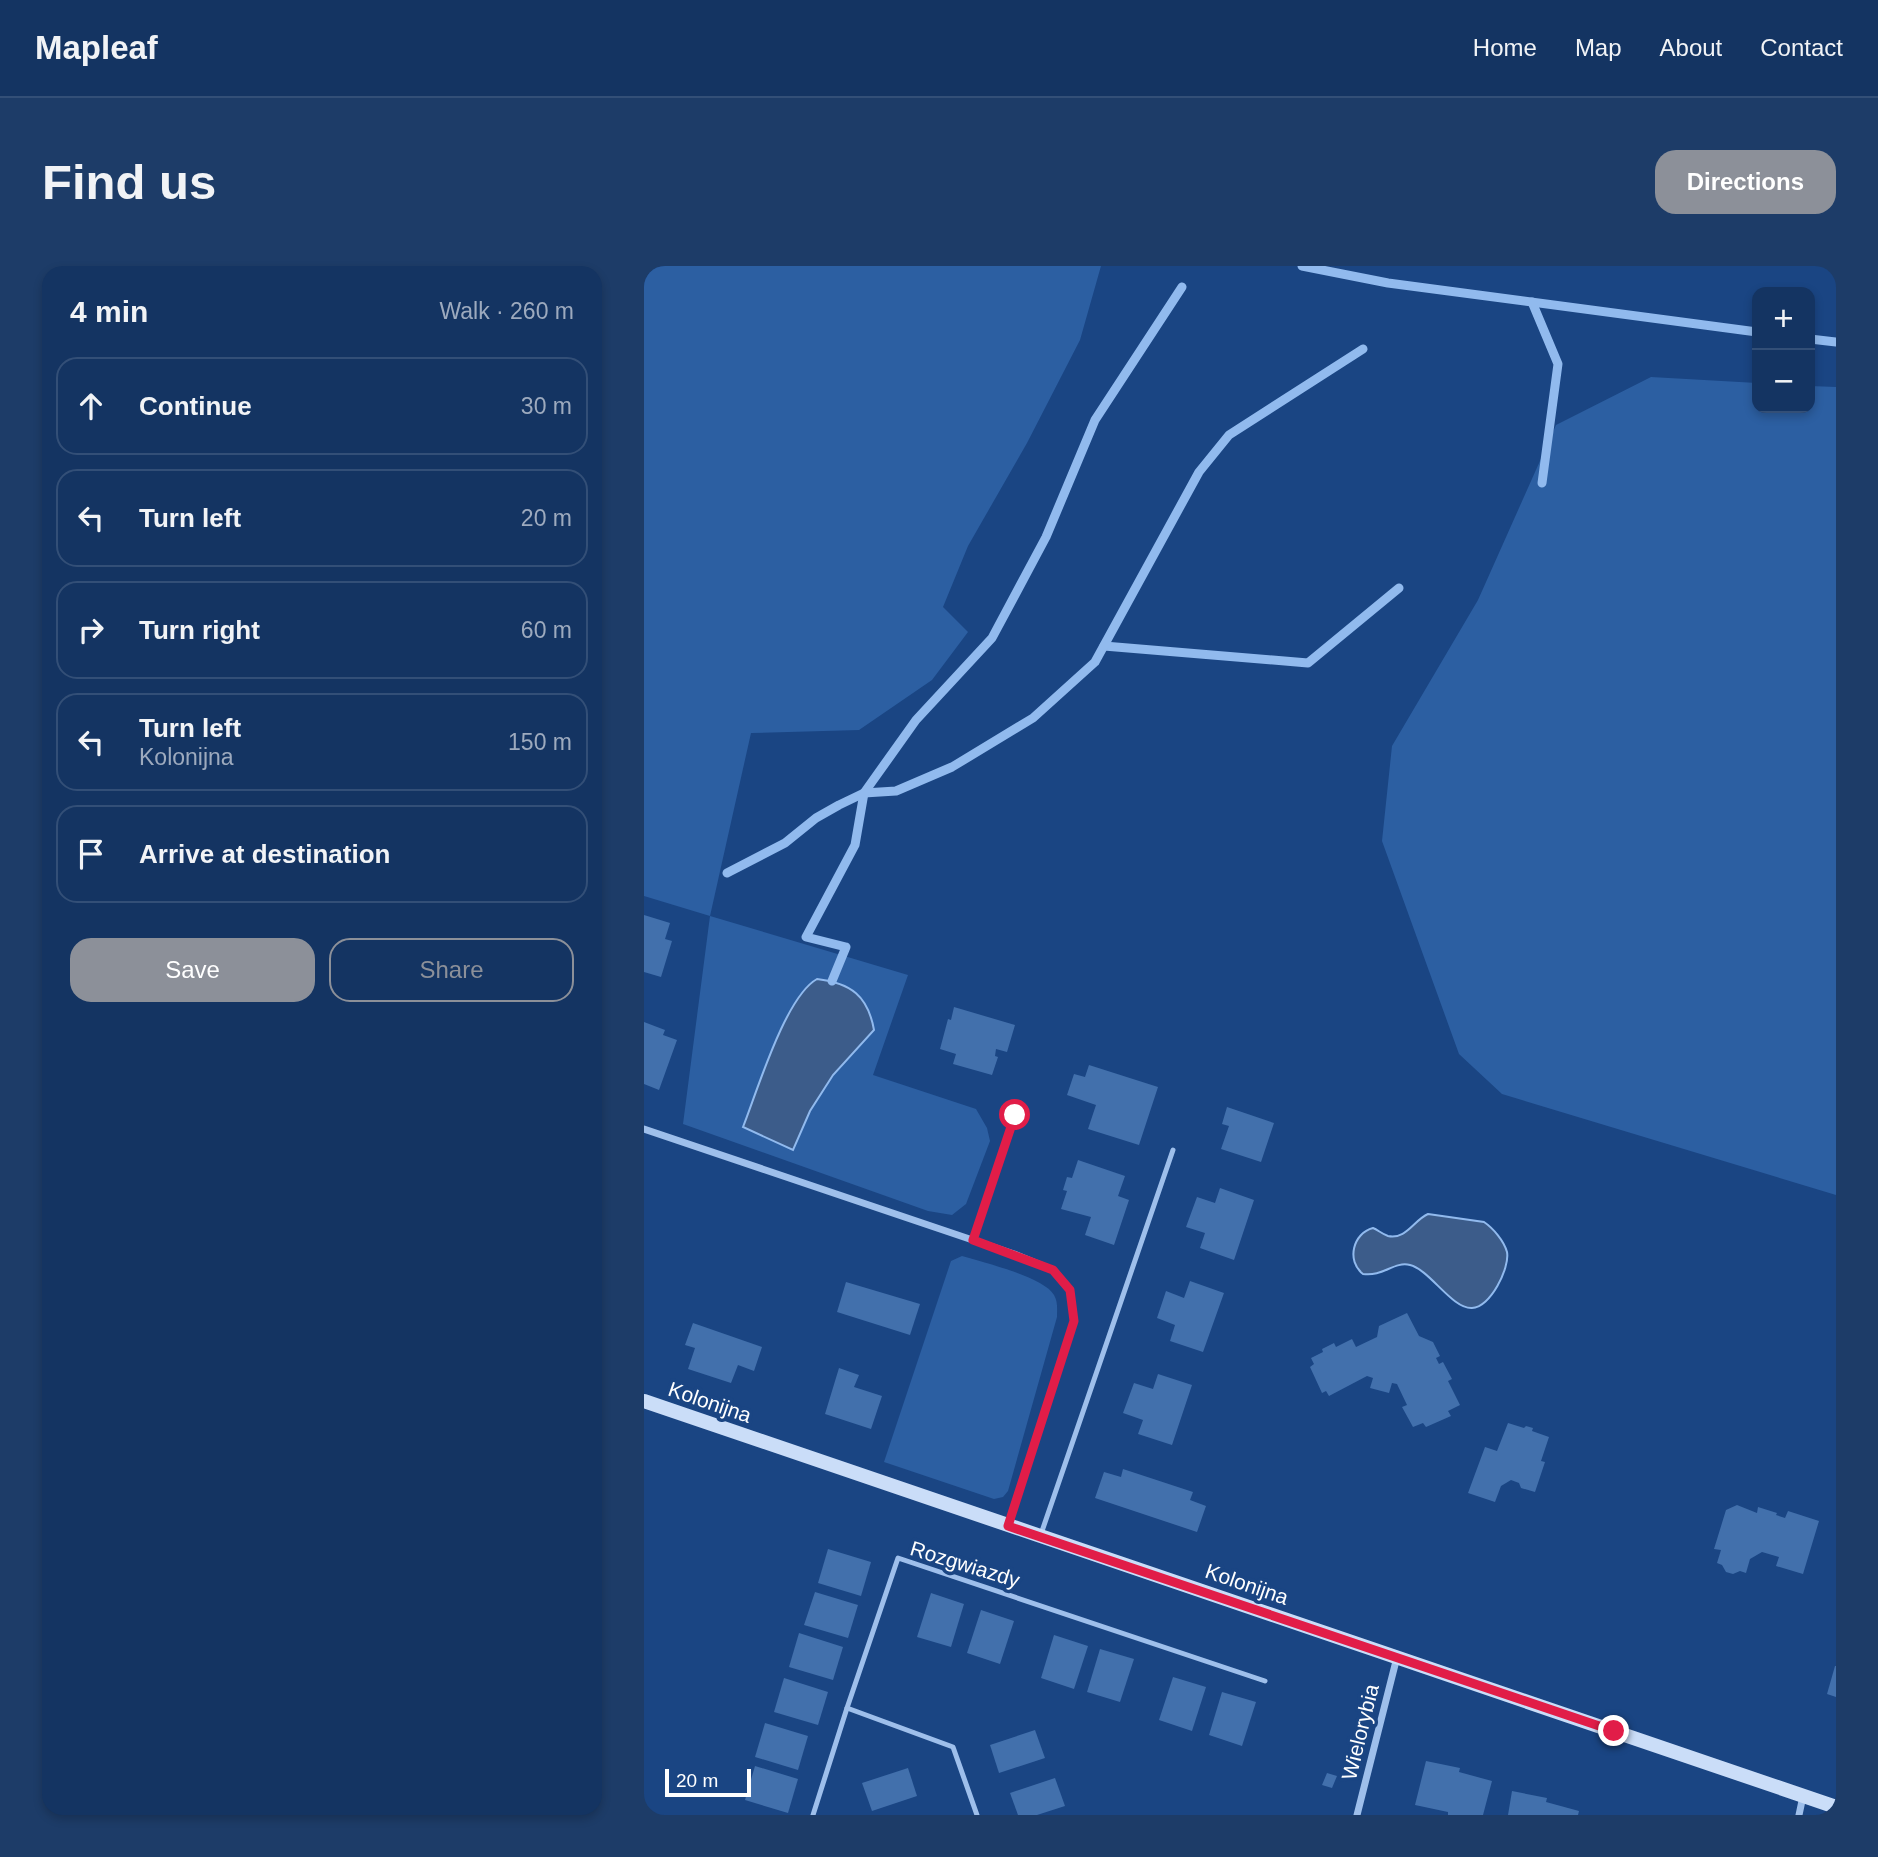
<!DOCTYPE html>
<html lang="en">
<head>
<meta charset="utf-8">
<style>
	body { margin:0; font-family:Helvetica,sans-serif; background:#1d3c68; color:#f1f3f6 }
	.controls { position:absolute; right:21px; top:21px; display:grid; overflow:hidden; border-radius:14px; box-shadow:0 4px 10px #0003 }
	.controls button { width:63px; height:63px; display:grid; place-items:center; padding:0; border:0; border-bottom:2px solid #334f77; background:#143462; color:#f1f3f6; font:35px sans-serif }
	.scale { position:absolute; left:21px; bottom:18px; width:86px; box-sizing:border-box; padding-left:7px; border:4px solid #fff; border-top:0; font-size:19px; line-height:24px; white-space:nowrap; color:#fff; -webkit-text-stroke:5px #1a4583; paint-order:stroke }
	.stop { position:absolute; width:21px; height:21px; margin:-16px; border:5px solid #e11d48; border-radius:50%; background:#fff }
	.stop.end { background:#e11d48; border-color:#fff; box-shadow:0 2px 7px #0008 }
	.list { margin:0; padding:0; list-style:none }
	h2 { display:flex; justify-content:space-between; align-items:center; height:91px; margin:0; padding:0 28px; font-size:30px }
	h2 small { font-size:23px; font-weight:400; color:#9daabe }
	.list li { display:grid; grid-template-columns:46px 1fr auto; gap:21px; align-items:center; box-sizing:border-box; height:98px; margin:0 14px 14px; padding:0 14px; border:2px solid #334f77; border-radius:21px }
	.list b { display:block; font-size:26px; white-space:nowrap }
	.list p { margin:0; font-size:23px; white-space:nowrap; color:#9daabe }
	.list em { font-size:23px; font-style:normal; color:#9daabe }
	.actions { display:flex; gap:14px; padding:21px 28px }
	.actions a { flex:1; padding:16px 0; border:2px solid #8c9099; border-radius:21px; text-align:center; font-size:24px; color:#8c9099 }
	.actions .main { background:#8c9099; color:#fff }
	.icon { flex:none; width:38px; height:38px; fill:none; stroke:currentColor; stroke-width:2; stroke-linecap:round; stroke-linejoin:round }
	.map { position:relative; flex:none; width:1192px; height:1549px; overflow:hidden; border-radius:21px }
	header { display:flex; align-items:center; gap:42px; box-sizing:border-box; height:98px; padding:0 35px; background:#143462; border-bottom:2px solid #334f77 }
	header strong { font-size:33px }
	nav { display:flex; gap:38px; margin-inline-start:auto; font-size:24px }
	.intro { display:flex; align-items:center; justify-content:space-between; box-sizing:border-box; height:168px; padding:0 42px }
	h1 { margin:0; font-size:49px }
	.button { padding:18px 32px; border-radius:21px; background:#8c9099; color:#fff; font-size:24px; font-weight:700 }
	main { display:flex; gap:42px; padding:0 42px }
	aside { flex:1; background:#143462; border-radius:21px; box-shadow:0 4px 10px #0003 }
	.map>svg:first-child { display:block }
	.green { fill:#2c5fa2; fill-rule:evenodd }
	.water { fill:#3c5c8a; stroke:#91baee; stroke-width:2 }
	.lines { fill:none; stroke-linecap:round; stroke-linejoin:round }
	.stream { stroke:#91baee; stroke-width:9 }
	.building { fill:#4270ac }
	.lane { stroke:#9ebfeb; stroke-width:5 }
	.street { stroke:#9ebfeb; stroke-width:7 }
	.secondary { stroke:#caddf8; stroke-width:14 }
	.route { stroke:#e11d48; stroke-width:9 }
	.labels { text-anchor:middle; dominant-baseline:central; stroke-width:7; stroke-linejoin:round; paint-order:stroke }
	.street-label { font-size:21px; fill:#fff; stroke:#1a4583 }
</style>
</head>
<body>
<header>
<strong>Mapleaf</strong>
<nav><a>Home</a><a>Map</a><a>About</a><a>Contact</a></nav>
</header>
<div class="intro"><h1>Find us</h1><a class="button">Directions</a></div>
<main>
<aside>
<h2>4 min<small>Walk · 260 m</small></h2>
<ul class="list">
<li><svg class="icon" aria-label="ahead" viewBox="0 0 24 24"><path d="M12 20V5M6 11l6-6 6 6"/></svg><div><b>Continue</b></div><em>30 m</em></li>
<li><svg class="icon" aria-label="left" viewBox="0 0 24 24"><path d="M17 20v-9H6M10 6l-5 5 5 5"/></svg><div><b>Turn left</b></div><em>20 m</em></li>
<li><svg class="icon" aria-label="right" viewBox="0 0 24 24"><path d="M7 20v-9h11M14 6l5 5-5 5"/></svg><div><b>Turn right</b></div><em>60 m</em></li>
<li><svg class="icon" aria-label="left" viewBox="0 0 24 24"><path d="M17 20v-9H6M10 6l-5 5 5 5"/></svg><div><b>Turn left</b><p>Kolonijna</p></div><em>150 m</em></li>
<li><svg class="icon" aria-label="arrive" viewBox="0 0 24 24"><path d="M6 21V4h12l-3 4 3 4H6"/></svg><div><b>Arrive at destination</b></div></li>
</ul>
<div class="actions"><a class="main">Save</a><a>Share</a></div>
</aside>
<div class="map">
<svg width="1192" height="1549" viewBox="0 0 1192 1549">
	<rect width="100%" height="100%" fill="#1a4583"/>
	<!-- green -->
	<g class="green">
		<path d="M0,0h457l-21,74 -53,103 -59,103 -25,61 25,25 -36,48 -73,50 -108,3 -41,183 198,59 -35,100 103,34 11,19 3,13 -24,63 -14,11 -24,-4 -245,-87 27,-208 -66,-20zM173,713l57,51 -41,45 -23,36 -17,38z"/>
		<polygon points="1007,111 1113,117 1113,142 1166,142 1166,120 1192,121 1192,929 858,828 815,788 738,575 748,480 834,334 912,159"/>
		<path d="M318,990c20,6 82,21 92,39 4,7 3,14 3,22l-49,174 -5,6 -9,2 -110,-37 67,-201z"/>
	</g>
	<!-- water -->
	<g class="water">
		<path d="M173,713c34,4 51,17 57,51l-41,45 -23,36 -17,39 -50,-23c14,-35 42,-130 74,-148z"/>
		<path d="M784,948l56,8c9,6 20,19 23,30 3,16 -17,56 -35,56 -20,1 -42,-38 -62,-43 -16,-4 -27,12 -47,9 -17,-13 -10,-41 10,-46 5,2 9,6 15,8 18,4 26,-16 40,-22z"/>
	</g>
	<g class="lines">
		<!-- stream -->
		<g class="stream">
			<polyline points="658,0 744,17 1113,66"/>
			<polyline points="888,36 914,98 898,217"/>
			<polyline points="1166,73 1192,76"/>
			<polyline points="460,380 664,397 755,322"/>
			<polyline points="83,607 141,577 172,552 195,539 220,527 252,525 308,501 389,452 451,396 555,206 585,169 719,83"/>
			<polyline points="188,715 202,681 162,671 211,579 220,527 272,454 348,372 402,271 451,154 538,21"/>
		</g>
	</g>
	<!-- building -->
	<g class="building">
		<polygon points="0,649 26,657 21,673 28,675 17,711 0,706"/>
		<polygon points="310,741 371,759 363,786 352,783 351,790 354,791 348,809 309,798 312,788 296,783 304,753 307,754"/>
		<polygon points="0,756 21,764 19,769 33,774 15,824 0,818"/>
		<polygon points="445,799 514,821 495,879 444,863 452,839 423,829 430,808 441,811"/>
		<polygon points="583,841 630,857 617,896 577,883 585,860 578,858"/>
		<polygon points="434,894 481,910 474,930 485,934 470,979 441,969 447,951 417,943 423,925 419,924 423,911 428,912"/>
		<polygon points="576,922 610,934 590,994 556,982 561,967 542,961 553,931 571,937"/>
		<polygon points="546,1015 580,1027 559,1086 526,1075 531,1059 513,1052 522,1025 540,1032"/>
		<polygon points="202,1016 276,1038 266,1069 193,1046"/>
		<polygon points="763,1047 775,1070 789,1076 796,1090 792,1092 795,1098 799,1096 808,1113 804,1115 816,1139 804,1145 807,1150 782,1161 779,1157 769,1161 758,1141 763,1139 753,1118 748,1117 745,1127 726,1122 729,1112 723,1110 685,1130 682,1125 678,1127 666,1101 670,1098 667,1092 679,1086 678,1083 690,1077 692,1081 708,1073 712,1081 733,1071 735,1060"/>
		<polygon points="49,1057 118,1081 110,1105 94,1099 87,1117 44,1103 51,1082 41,1079"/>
		<polygon points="195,1102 215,1109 210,1121 238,1130 227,1163 181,1148"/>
		<polygon points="514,1108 548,1119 528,1179 494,1168 499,1154 479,1147 490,1117 509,1123"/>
		<polygon points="864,1157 880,1162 882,1160 889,1162 888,1165 905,1171 897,1195 901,1196 891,1226 877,1222 875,1217 867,1214 857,1220 851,1236 824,1227 841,1181 853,1185"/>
		<polygon points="479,1203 549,1226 546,1234 562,1240 553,1266 451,1232 460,1206 477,1211"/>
		<polygon points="1093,1239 1113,1247 1114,1241 1133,1247 1132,1249 1141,1252 1144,1245 1175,1255 1159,1308 1132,1300 1135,1291 1118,1286 1106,1293 1102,1307 1096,1305 1089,1308 1082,1306 1078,1299 1073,1297 1077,1284 1070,1283 1082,1244"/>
		<polygon points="184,1283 227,1296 217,1330 174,1317"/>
		<polygon points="171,1326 214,1339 204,1372 160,1359"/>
		<polygon points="287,1327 320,1338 307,1381 273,1371"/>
		<polygon points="337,1344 370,1355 356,1398 323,1387"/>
		<polygon points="155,1367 199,1381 189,1414 145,1401"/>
		<polygon points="410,1369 444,1380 430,1423 397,1412"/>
		<polygon points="456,1383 490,1393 476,1436 443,1426"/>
		<polygon points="1191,1400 1192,1400 1192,1431 1183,1428"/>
		<polygon points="529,1411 562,1421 548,1465 515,1454"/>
		<polygon points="140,1412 184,1426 174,1459 130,1446"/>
		<polygon points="578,1426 612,1436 598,1480 565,1469"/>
		<polygon points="121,1457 164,1470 154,1504 111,1491"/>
		<polygon points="391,1464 401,1492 355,1507 346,1479"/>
		<polygon points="782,1495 816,1502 815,1506 848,1515 839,1549 804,1549 804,1546 771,1539"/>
		<polygon points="111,1500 154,1513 144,1547 101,1534"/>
		<polygon points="264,1502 273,1530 228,1545 218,1517"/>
		<polygon points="683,1507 693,1510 688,1522 678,1519"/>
		<polygon points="411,1512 421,1540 393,1549 374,1549 366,1527"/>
		<polygon points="868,1525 903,1532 902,1536 935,1545 934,1549 864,1549"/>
	</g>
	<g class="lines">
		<!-- lane -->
		<g class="lane">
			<polyline points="397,1268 529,884"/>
			<polyline points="169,1549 203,1442"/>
			<polyline points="333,1549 309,1481 203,1442 254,1292 621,1415"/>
		</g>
		<!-- street -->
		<g class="street">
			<polyline points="0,863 370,988 409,1004 426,1024 430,1055 364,1259"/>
			<polyline points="329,974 371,850"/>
			<polyline points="713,1549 753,1391"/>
			<polyline points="1155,1549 1159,1530"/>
		</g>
		<!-- secondary -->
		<polyline class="secondary" points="0,1135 1192,1541"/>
	</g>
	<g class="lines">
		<!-- route -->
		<polyline class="route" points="371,849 329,974 409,1004 426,1024 430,1055 364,1260 970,1465"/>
	</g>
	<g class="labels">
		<!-- street labels -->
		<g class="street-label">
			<text transform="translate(66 1136) rotate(19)">Kolonijna</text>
			<text transform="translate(321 1298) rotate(17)">Rozgwiazdy</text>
			<text transform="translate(603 1318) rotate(19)">Kolonijna</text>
			<text transform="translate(716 1466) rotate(-76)">Wielorybia</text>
		</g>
	</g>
</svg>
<div class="controls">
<button>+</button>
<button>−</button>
</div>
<div class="scale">20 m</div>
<div class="stop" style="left:371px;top:849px"></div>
<div class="stop end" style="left:970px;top:1465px"></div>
</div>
</main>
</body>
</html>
